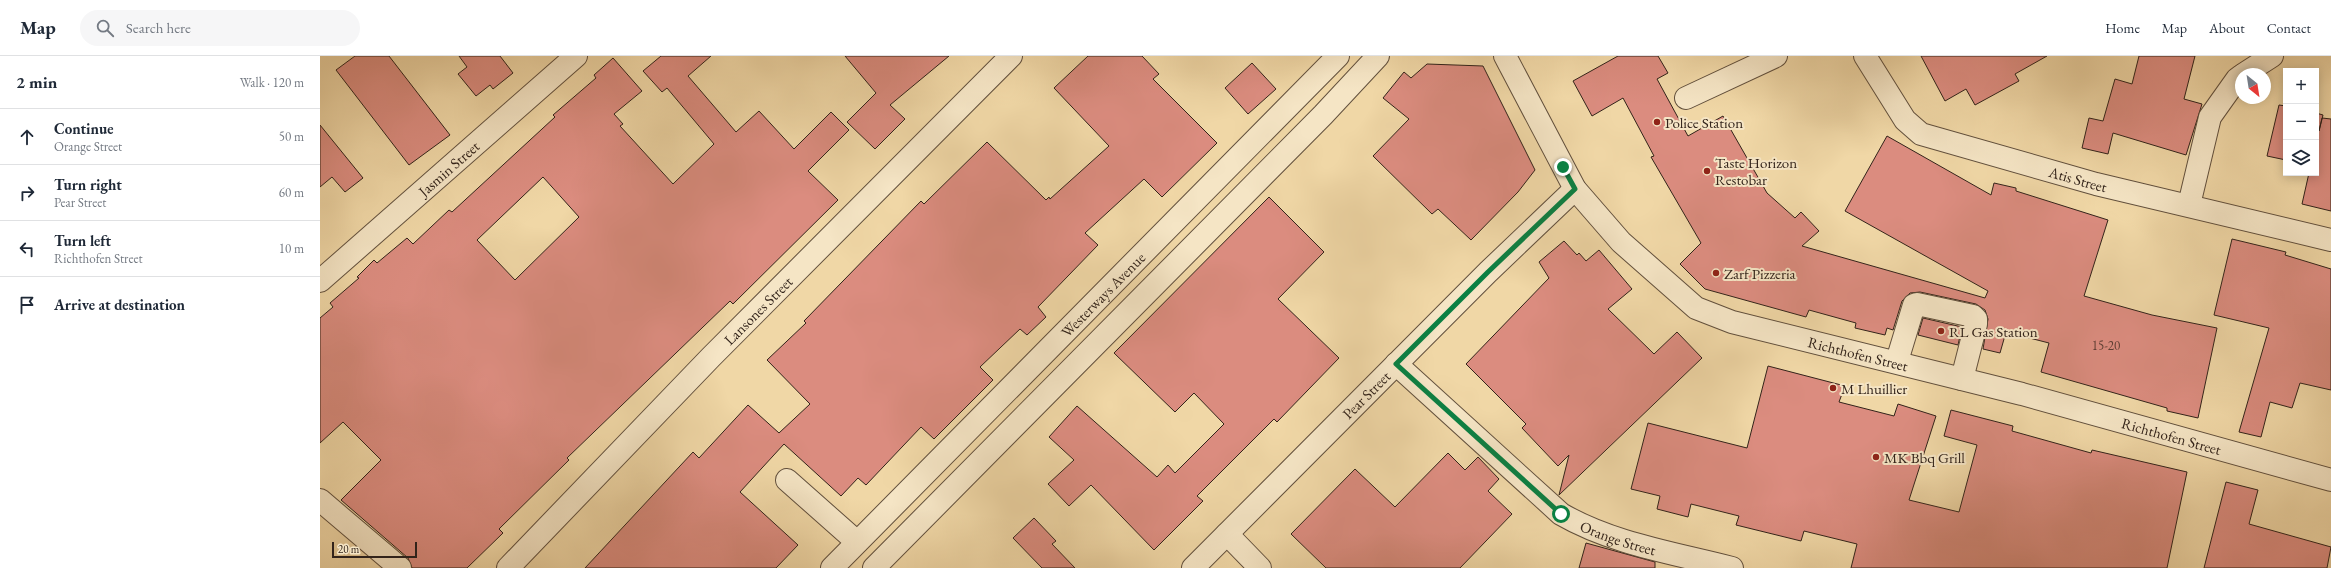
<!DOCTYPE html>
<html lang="en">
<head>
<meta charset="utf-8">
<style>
	body { margin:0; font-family:"EB Garamond",serif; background:#f6f6f7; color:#1f2937 }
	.controls { position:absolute; right:12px; top:12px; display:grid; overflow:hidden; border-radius:0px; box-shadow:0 2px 10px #0003 }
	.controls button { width:36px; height:36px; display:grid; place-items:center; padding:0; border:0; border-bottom:1px solid #e0e1e3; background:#fff; color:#1f2937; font:20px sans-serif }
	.compass { position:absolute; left:1915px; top:12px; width:36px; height:36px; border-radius:50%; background:#fff; box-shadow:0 2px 10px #0003; rotate:150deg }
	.scale { position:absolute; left:12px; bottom:10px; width:85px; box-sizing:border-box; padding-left:4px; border:2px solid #32231a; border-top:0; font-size:11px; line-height:14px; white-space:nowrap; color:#32231a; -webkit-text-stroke:3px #f5e5c5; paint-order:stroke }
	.stop { position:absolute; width:12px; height:12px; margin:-9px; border:3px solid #0b8043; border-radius:50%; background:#fff }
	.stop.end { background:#0b8043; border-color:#fff; box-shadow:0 1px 4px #0008 }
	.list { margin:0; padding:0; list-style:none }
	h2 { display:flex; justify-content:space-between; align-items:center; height:52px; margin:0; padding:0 16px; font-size:17px }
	h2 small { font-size:13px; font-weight:400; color:#747a83 }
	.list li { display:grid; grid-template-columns:26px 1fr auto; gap:12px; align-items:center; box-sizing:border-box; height:56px; padding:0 16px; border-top:1px solid #e0e1e3 }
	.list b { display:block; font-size:15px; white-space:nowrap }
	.list p { margin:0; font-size:13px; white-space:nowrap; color:#747a83 }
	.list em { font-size:13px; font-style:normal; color:#747a83 }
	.icon { flex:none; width:22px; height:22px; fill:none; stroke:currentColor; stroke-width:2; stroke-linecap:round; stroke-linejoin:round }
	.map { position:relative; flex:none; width:2011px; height:512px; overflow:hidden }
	header { display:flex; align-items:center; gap:24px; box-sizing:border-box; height:56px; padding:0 20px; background:#fff; border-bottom:1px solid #e0e1e3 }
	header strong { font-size:19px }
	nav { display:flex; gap:22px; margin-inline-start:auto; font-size:14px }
	.search { width:280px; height:36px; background:#f6f6f7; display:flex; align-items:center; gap:10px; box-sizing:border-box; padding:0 14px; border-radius:22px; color:#747a83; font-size:15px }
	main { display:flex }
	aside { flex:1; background:#fff }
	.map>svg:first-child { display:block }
	.building { fill:#db8c7f; stroke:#32231a; fill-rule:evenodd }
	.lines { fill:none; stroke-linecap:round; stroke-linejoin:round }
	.minor-casing { stroke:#62503d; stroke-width:24 }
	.minor { stroke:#f5e5c5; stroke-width:22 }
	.route { stroke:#0b8043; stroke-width:5 }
	.poi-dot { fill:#8f2418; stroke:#f5e5c5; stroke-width:1.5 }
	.labels { text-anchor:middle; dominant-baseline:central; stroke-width:4; stroke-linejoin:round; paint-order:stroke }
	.number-label { font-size:13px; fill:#5c3d33 }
	.poi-label { font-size:15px; fill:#32231a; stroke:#f5e5c5; text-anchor:start }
	.street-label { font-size:15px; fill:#32231a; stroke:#f5e5c5 }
</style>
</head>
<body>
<header>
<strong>Map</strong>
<div class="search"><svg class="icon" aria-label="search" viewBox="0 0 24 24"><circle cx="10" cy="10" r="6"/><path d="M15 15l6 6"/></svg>Search here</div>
<nav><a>Home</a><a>Map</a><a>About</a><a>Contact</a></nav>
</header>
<main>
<aside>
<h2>2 min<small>Walk · 120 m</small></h2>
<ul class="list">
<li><svg class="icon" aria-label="ahead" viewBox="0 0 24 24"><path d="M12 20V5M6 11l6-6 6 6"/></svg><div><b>Continue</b><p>Orange Street</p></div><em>50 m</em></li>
<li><svg class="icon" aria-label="right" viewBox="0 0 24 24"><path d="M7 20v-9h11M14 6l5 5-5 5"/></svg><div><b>Turn right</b><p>Pear Street</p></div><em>60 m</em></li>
<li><svg class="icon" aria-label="left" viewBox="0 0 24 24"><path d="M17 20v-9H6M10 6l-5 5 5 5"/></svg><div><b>Turn left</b><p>Richthofen Street</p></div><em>10 m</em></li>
<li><svg class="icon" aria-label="arrive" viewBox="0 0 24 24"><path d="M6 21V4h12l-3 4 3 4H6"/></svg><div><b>Arrive at destination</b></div></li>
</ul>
</aside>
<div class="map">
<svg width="2011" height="512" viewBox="0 0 2011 512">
	<rect width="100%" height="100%" fill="#f0d7a6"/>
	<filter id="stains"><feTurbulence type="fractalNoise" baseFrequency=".005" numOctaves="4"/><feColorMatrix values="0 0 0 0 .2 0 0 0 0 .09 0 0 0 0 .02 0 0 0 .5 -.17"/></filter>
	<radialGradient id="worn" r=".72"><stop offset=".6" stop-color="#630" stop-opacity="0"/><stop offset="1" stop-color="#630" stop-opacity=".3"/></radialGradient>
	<!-- building -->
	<g class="building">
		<polygon points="35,0 69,0 130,79 89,109 16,14"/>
		<polygon points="139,0 180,0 193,17 173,33 170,29 156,40 138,18 147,11"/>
		<path d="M341,0h50l-23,20 48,56 23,-21 35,38 37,-37 18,18 -41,41 30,29 -105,104 -3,-3 -163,157 2,2 -70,69 4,4 -36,35h-55l-4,-10 -67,-58 40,-40 -38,-38 -23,21v-125l13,-11 -3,-4 29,-25 -2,-1 17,-17 3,3 30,-25 6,6 36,-34 3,2 103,-95 -2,-2 43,-37 -2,-3 19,-17 29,33 -28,23 9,10 -3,2 53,58 41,-40 -47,-56 -5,4 -19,-21zM223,121l36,40 -64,63 -38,-40z"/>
		<polygon points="525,0 629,0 570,49 585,63 555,93 527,66 556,37"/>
		<polygon points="768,0 822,0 839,18 833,23 897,87 842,141 824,123 765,177 778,189 718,251 726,261 707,279 700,273 660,311 673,324 614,383 601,371 546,429 538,422 521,440 464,388 420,436 478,489 456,512 265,512 373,396 379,402 428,349 459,377 490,348 447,304 486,267 484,265 601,145 604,148 667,86 726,144 729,141 730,143 789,90 734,32"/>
		<polygon points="1298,0 1338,0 1348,17 1337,23 1368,80 1403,60 1447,137 1475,162 1481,156 1499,175 1482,190 1665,242 1668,235 1525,155 1567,80 1671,139 1674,127 1696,132 1696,135 1788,164 1764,240 1832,259 1897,272 1878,362 1847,355 1847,352 1721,316 1729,287 1686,276 1680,297 1663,293 1668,263 1665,254 1656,248 1600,236 1590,237 1582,245 1573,274 1567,272 1565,279 1535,272 1536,267 1489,254 1486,261 1385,233 1360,208 1381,187 1331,101 1334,100 1303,42 1272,60 1253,25"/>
		<polygon points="1601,0 1727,0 1695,18 1699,25 1655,49 1646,33 1625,45"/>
		<polygon points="1819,0 1875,0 1864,43 1882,48 1866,99 1793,77 1788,98 1762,92 1769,62 1783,65 1795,23 1812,28"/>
		<polygon points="932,7 956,33 928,58 905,32"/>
		<polygon points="1107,8 1163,10 1215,114 1198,136 1151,184 1118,153 1112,158 1053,100 1089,63 1063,42 1084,16 1091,22"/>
		<polygon points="1959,49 1966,50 1966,104 1947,100"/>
		<polygon points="1996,57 2003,59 1999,75 2002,62 2011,63 2011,155 1982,148 1989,117 1996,117"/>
		<polygon points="0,69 43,122 25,136 12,121 0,131"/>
		<polygon points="949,141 1004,196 958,243 1019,302 957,366 954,363 877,440 883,445 834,494 771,429 749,450 728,428 754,404 729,381 757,350 837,421 848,409 855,417 904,368 874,337 855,356 794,297"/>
		<polygon points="1912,183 1966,196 1965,199 2011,213 2011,334 1980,327 1972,352 1950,346 1941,381 1919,376 1949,272 1894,259"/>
		<polygon points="1244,185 1257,199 1259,197 1266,205 1279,194 1312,233 1288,253 1334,298 1357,276 1382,302 1239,439 1249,399 1238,410 1202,372 1206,368 1146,308 1229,222 1219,206"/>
		<polygon points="1603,262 1642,271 1638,289 1598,279"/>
		<polygon points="1448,310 1525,330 1519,346 1574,360 1578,348 1616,360 1589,444 1639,456 1657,389 1624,380 1631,354 1693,370 1692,375 1771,397 1772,394 1867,416 1847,512 1531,512 1537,488 1484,475 1481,485 1416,469 1419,460 1371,448 1368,461 1337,453 1340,440 1311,433 1328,367 1427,392"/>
		<polygon points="1128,397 1145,414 1158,401 1179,423 1168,435 1192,458 1140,512 1006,512 971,478 1035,413 1075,451"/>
		<polygon points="1906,426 1938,434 1929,468 2011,491 2007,512 1884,512"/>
		<polygon points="714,462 736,485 732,488 755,512 722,512 693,482"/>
		<polygon points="1266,487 1335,506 1335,512 1259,512"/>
	</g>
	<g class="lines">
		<!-- minor casing -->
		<g class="minor-casing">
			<g id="minor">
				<path id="s1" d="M1185,0l70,133 46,53 75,66 36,14 290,72 309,86"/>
				<path id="s2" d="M1545,0l40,64 16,14 175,50 235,56"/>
				<polyline points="1924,18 1952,0"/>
				<polyline points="1366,42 1456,0"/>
				<polyline points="1869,149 1890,61 1917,23 1921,20"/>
				<path id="s3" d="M0,225l256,-225"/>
				<polyline points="1577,305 1594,249 1597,248 1653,260 1656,263 1656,268 1642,323"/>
				<path id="s4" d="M1076,308l165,150c52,30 113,39 171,54"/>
				<polyline points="467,424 537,486"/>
				<polyline points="0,444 80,512"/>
				<polyline points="907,478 940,512"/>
				<path id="s5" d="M188,512l203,-211 300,-301"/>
				<path id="s6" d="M512,512l506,-512"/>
				<polyline points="554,512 1003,59 1058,0"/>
				<path id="s7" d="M873,512l295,-296 87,-83"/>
			</g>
		</g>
		<!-- minor -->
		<use href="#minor" class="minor"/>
	</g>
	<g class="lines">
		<!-- route -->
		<polyline class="route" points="1241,458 1076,308 1168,216 1255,133 1243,111"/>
	</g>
	<!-- markers -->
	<g class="poi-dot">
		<circle cx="1337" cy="66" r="4"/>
		<circle cx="1387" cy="115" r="4"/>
		<circle cx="1396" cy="217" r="4"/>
		<circle cx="1621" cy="275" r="4"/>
		<circle cx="1513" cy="332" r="4"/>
		<circle cx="1556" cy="401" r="4"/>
	</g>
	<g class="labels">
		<!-- number labels -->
		<g class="number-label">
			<text x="1786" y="289">15-20</text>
		</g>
		<!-- poi labels -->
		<g class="poi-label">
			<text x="1345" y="66">Police Station</text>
			<text x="1395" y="106">Taste Horizon<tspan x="1395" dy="17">Restobar</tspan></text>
			<text x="1404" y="217">Zarf Pizzeria</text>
			<text x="1629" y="275">RL Gas Station</text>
			<text x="1521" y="332">M Lhuillier</text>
			<text x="1564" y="401">MK Bbq Grill</text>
		</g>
		<!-- street labels -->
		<g class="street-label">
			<text stroke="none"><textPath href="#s3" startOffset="171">Jasmin Street</textPath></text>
			<text stroke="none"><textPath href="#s2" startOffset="260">Atis Street</textPath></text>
			<text stroke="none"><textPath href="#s6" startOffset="385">Westerways Avenue</textPath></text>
			<text stroke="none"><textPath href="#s5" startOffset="359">Lansones Street</textPath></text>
			<text stroke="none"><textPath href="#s1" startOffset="489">Richthofen Street</textPath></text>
			<text stroke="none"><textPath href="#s7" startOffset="245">Pear Street</textPath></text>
			<text stroke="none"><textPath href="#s1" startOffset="813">Richthofen Street</textPath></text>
			<text stroke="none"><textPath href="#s4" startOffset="285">Orange Street</textPath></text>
		</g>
	</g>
	<rect width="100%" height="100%" filter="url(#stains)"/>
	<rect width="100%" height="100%" fill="url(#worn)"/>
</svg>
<div class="controls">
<button>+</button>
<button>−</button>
<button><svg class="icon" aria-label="layers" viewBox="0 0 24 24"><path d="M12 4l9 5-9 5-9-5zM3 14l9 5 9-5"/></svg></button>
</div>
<svg class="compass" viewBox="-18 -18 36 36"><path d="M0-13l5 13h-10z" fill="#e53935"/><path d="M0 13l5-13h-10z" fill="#747a83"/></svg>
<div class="scale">20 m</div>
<div class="stop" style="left:1241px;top:458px"></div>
<div class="stop end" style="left:1243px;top:111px"></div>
</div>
</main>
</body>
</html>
